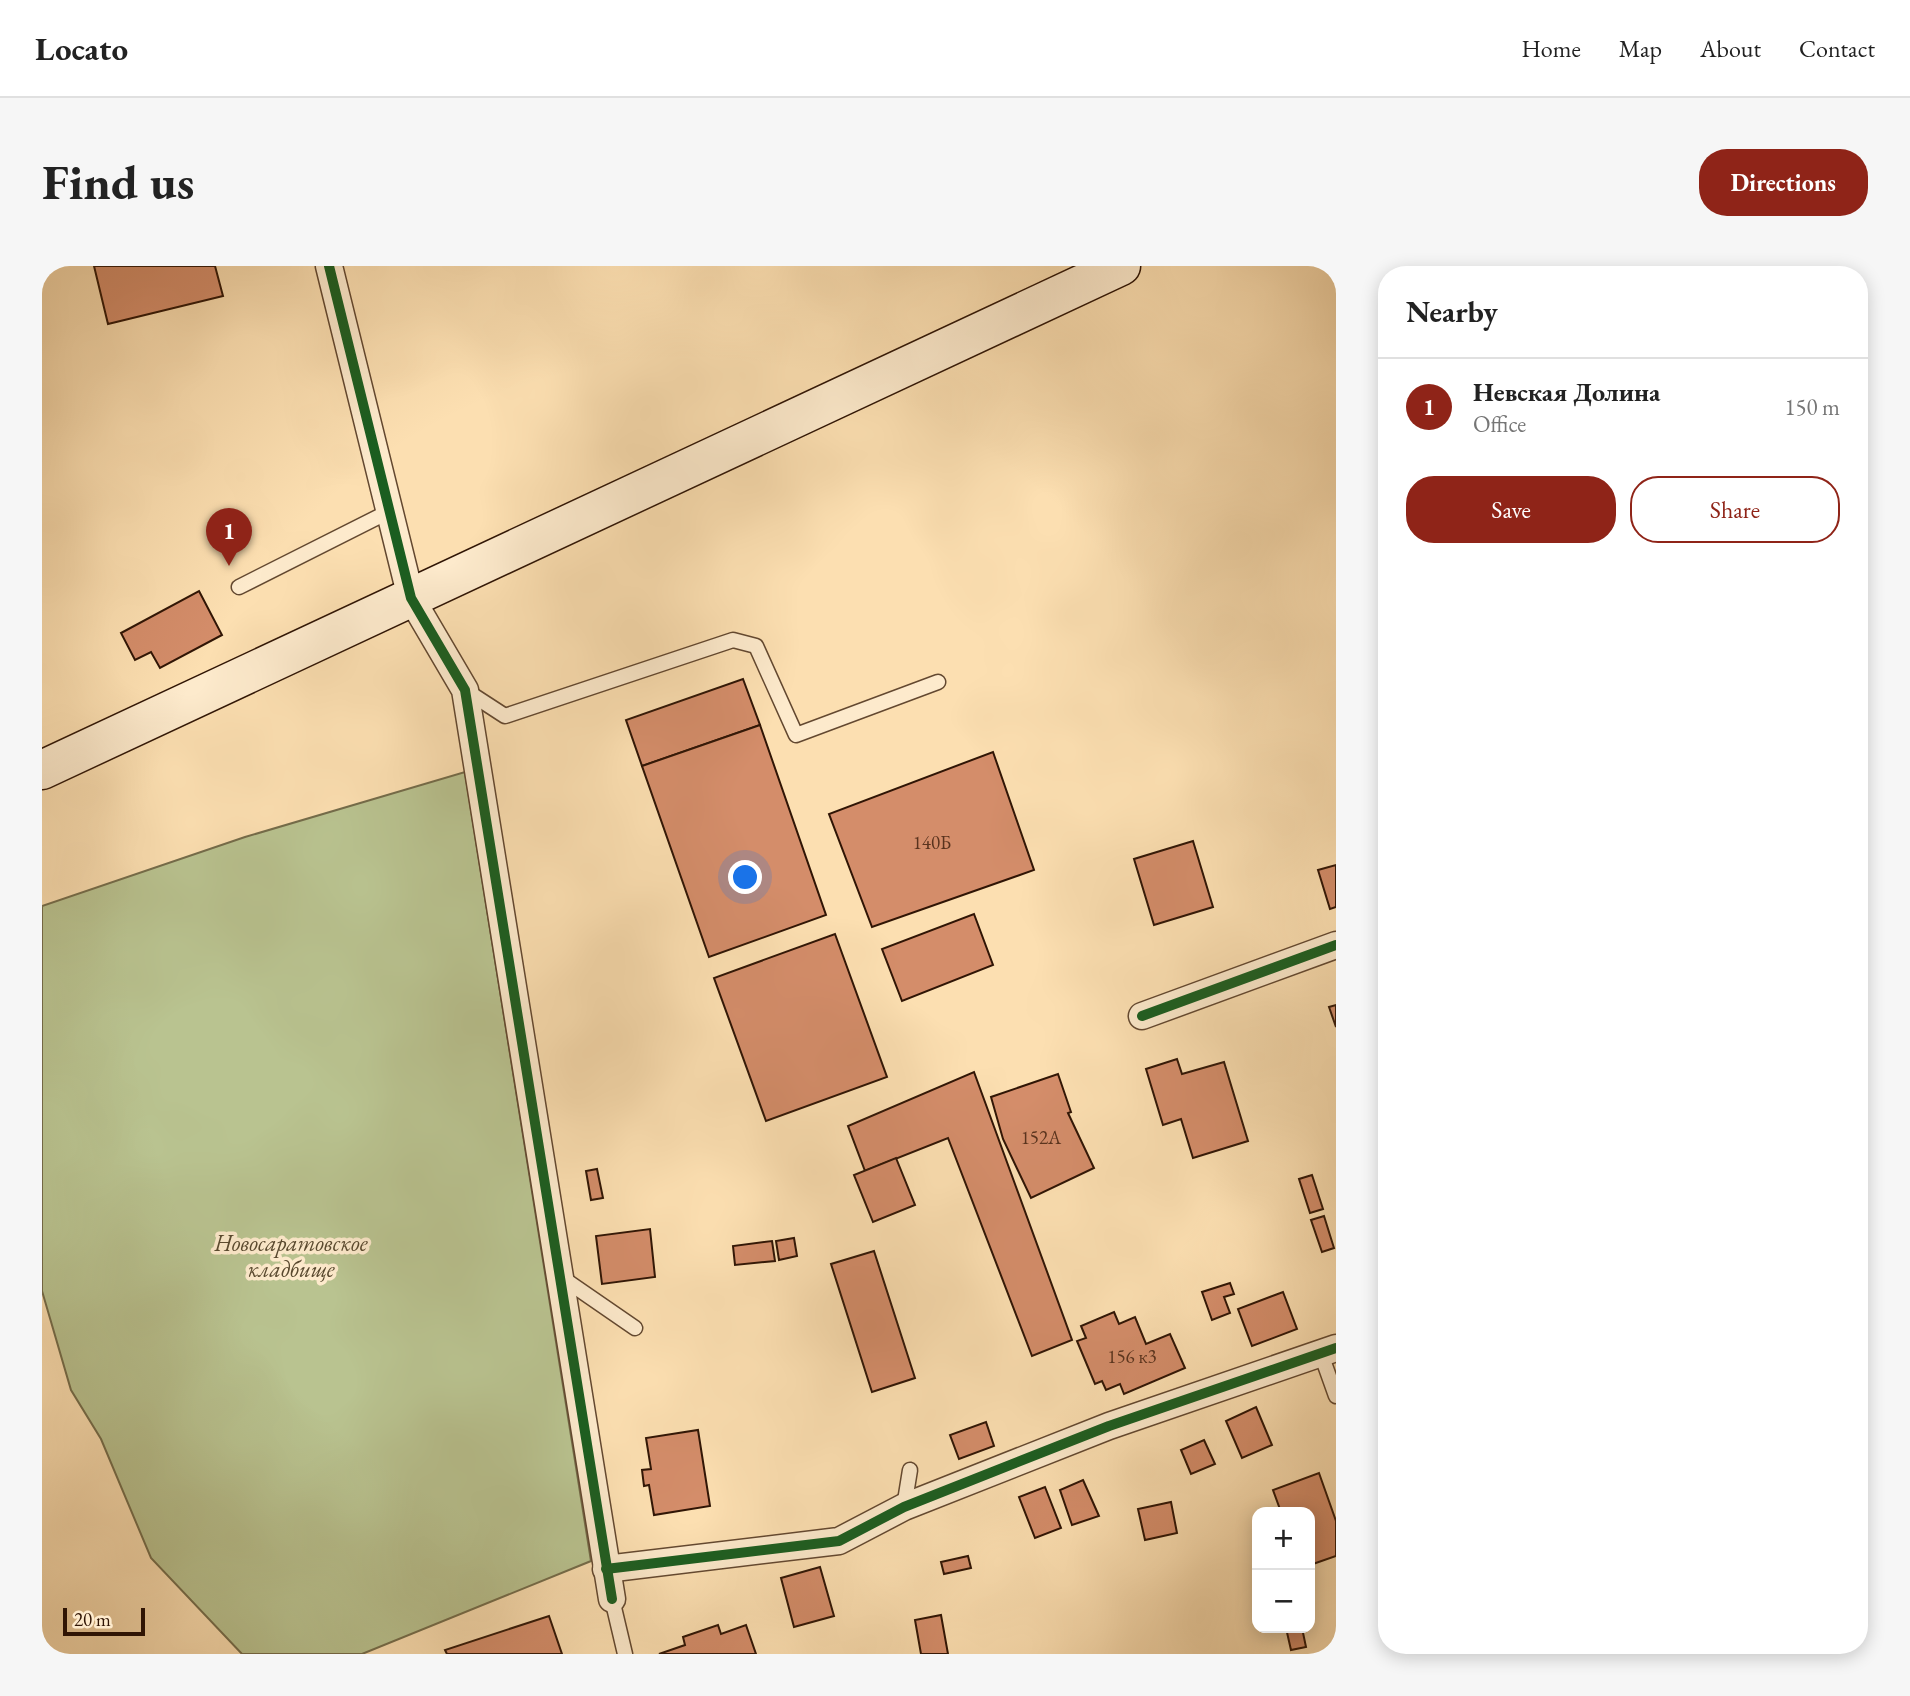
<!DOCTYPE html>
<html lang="en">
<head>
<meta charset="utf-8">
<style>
	body { margin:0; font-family:"EB Garamond",serif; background:#f6f6f6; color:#222 }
	.controls { position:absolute; right:21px; bottom:21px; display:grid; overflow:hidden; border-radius:14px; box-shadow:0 4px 18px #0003 }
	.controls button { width:63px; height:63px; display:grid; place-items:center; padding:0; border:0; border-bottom:2px solid #e0e0e0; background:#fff; color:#222; font:35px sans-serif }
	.scale { position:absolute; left:21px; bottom:18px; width:82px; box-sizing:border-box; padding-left:7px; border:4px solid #301505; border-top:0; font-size:19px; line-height:24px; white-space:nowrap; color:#301505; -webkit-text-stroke:5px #fdeacc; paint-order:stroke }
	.you { position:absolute; left:704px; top:612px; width:24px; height:24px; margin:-18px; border:5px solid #fff; border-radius:50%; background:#1a73e8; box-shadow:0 0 0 10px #1a73e833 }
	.badge { display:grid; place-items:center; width:46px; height:46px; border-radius:50%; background:#8f2418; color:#fff; font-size:23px; font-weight:700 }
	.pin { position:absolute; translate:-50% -58px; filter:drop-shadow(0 2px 4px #0008) }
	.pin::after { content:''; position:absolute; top:37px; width:24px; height:21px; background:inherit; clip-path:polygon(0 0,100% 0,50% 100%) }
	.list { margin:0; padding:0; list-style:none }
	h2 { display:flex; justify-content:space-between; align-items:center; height:91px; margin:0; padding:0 28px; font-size:30px }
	h2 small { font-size:23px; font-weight:400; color:#767676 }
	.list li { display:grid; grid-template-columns:46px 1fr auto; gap:21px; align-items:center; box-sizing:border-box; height:98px; padding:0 28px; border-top:2px solid #e0e0e0 }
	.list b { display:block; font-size:26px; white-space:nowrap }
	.list p { margin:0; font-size:23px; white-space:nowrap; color:#767676 }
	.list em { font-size:23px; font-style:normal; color:#767676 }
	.actions { display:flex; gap:14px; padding:21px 28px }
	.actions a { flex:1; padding:16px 0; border:2px solid #8f2418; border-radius:28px; text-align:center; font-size:24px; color:#8f2418 }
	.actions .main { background:#8f2418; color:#fff }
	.map { position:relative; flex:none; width:1294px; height:1388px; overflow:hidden; border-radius:28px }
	header { display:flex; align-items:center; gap:42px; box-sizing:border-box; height:98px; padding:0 35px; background:#fff; border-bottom:2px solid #e0e0e0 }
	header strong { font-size:33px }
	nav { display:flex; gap:38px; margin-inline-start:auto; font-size:24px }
	.intro { display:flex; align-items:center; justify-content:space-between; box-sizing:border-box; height:168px; padding:0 42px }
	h1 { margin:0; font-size:49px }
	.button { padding:18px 32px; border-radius:28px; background:#8f2418; color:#fff; font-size:24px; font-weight:700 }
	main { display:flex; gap:42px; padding:0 42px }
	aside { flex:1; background:#fff; border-radius:28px; box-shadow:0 4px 18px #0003 }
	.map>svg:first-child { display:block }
	.green { fill:#b9c390; stroke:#746c4a; stroke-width:2 }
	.building { fill:#d48d6a; stroke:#301505; stroke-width:2 }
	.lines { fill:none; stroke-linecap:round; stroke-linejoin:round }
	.service-casing { stroke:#634830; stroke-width:17 }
	.minor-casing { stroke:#634830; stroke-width:29 }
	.secondary-casing { stroke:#301505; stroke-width:41 }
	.service { stroke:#fdeacc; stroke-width:14 }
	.minor { stroke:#fdeacc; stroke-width:26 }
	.secondary { stroke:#fdeacc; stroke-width:38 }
	.cycleway-casing { stroke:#fdeacc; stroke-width:15 }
	.cycleway { stroke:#1b5e20; stroke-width:10 }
	.labels { text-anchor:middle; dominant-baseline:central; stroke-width:7; stroke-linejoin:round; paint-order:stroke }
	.number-label { font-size:19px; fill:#59331e }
	.park-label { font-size:23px; font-style:italic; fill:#59492f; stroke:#fdeacc }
</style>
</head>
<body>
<header>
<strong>Locato</strong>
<nav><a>Home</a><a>Map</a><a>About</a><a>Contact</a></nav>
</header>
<div class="intro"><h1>Find us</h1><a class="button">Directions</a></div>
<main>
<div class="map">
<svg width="1294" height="1388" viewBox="0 0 1294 1388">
	<rect width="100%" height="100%" fill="#fcdfb1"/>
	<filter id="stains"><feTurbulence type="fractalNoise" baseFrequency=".00286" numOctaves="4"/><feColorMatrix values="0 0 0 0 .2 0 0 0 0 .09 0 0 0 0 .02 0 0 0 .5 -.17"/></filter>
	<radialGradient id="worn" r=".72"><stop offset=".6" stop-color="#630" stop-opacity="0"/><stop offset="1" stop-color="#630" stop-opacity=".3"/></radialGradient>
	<!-- green -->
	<polygon class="green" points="423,506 549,1295 320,1388 200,1388 109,1292 59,1173 29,1124 0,1025 0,640 203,571"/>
	<!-- building -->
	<g class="building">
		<polygon points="52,0 173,0 181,30 66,58"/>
		<polygon points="157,325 180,369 118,402 109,386 93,394 79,367"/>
		<polygon points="701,413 718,459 600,500 584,454"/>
		<polygon points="718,459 784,649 667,691 600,500"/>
		<polygon points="951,486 992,604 830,661 787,548"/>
		<polygon points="1151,575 1171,641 1112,659 1092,593"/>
		<polygon points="1294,599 1294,641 1288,643 1276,604"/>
		<polygon points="932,648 951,699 860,735 840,683"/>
		<polygon points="793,668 845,811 724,855 672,712"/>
		<polygon points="1294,739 1294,761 1287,741"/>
		<polygon points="1135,793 1140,808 1182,796 1206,875 1151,892 1139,853 1121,859 1104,803"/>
		<polygon points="932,806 1030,1074 990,1090 906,872 823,905 806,860"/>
		<polygon points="1016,808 1029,846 1026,847 1052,902 989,932 961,873 949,831"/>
		<polygon points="854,892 873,939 831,956 812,909"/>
		<polygon points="555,903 561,932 549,934 544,905"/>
		<polygon points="1270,909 1281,943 1268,947 1257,913"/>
		<polygon points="1282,950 1292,982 1280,986 1269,954"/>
		<polygon points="608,963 613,1011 560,1018 554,970"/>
		<polygon points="752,972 755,990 737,994 734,975"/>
		<polygon points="730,975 733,995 693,999 691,980"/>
		<polygon points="832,985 873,1112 830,1126 789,998"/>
		<polygon points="1188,1017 1192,1028 1182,1031 1188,1047 1170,1054 1160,1026"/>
		<polygon points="1241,1026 1255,1063 1210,1080 1196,1043"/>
		<polygon points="1072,1046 1077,1058 1093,1051 1104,1078 1128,1068 1143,1102 1082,1128 1078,1118 1064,1124 1060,1115 1053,1118 1035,1075 1044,1072 1039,1060"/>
		<polygon points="1214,1141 1230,1179 1200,1192 1184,1155"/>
		<polygon points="944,1156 952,1180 917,1193 908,1169"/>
		<polygon points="656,1164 668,1240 612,1249 607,1219 602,1220 600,1204 609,1203 604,1172"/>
		<polygon points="1162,1174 1173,1198 1149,1208 1139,1184"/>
		<polygon points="1277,1207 1294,1255 1294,1290 1268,1299 1268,1246 1239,1246 1231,1224"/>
		<polygon points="1041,1214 1057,1250 1030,1259 1018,1224"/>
		<polygon points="1003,1221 1019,1262 993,1272 977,1231"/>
		<polygon points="1129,1236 1135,1267 1103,1274 1096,1243"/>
		<polygon points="926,1290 929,1302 902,1308 899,1296"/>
		<polygon points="778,1301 792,1350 752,1361 739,1312"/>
		<polygon points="899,1349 906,1388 879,1388 873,1354"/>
		<polygon points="507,1350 520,1388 405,1388 403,1384"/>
		<polygon points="676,1359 679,1368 704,1359 714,1388 617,1388 643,1379 641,1371"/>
		<polygon points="1244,1362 1260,1362 1264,1381 1249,1384"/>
	</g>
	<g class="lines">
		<!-- service casing -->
		<g class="service-casing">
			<g id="service">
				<polyline points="197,321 348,245"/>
				<polyline points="423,424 463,450 691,374 714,380 754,469 896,416"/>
				<polyline points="519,1011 593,1062"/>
				<polyline points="1279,1088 1294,1130"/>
				<polyline points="862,1241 868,1204"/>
				<polyline points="570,1333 583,1388"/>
			</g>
		</g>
		<!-- minor casing -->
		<g class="minor-casing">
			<g id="minor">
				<polyline points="287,0 369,332 423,424 570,1333"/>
				<polyline points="1100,750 1294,679"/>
				<polyline points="564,1303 797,1275 862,1241 1067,1160 1294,1082"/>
			</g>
		</g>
		<!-- secondary casing -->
		<g class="secondary-casing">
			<polyline id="secondary" points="0,504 1079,0"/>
		</g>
		<!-- service -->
		<use href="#service" class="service"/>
		<!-- minor -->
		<use href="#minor" class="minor"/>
		<!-- secondary -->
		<use href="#secondary" class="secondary"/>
		<!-- cycleway casing -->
		<g class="cycleway-casing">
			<g id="cycleway">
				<polyline points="287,0 369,332 423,424 570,1333"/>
				<polyline points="1100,750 1294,679"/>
				<polyline points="564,1303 797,1275 862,1241 1067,1160 1294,1082"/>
			</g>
		</g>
		<!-- cycleway -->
		<use href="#cycleway" class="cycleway"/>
	</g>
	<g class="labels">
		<!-- number labels -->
		<g class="number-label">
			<text x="890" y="576">140Б</text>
			<text x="999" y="871">152А</text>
			<text x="1090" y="1090">156 к3</text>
		</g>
		<!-- park labels -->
		<g class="park-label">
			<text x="249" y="977">Новосаратовское<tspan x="249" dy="26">кладбище</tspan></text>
		</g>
	</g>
	<rect width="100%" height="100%" filter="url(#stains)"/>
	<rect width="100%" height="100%" fill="url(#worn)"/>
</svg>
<div class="controls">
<button>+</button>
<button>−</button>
</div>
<div class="scale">20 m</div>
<div class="you"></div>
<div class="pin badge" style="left:187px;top:300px">1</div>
</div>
<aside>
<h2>Nearby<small></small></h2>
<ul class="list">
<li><span class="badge">1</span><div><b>Невская Долина</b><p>Office</p></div><em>150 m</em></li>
</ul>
<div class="actions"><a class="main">Save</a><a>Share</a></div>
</aside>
</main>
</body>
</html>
